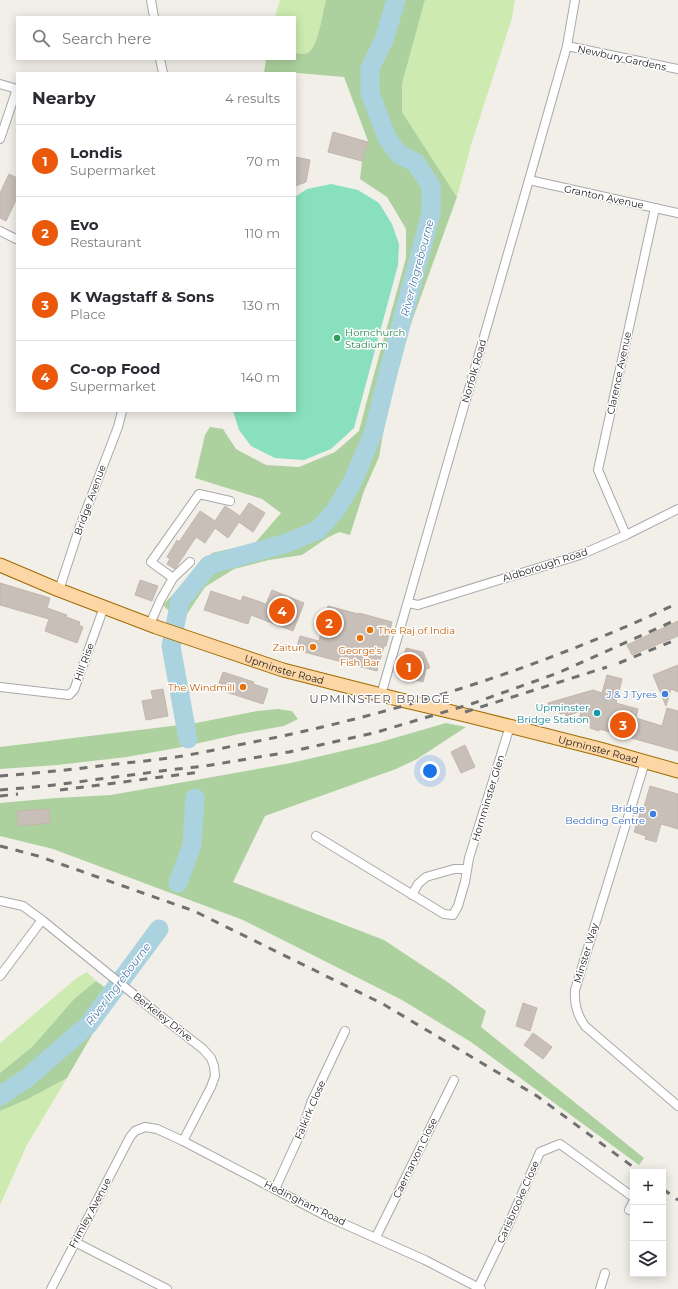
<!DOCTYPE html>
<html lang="en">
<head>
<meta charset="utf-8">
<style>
	body { margin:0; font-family:Montserrat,sans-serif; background:#f7f7f7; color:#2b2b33 }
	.controls { position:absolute; right:12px; bottom:12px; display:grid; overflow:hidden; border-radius:0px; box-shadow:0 2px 10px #0003 }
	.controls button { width:36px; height:36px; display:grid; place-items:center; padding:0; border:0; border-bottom:1px solid #e1e1e2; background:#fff; color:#2b2b33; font:20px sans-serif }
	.you { position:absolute; left:430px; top:771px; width:14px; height:14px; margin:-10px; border:3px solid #fff; border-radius:50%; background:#1a73e8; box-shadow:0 0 0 6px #1a73e833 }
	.badge { display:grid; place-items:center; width:26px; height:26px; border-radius:50%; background:#ea580c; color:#fff; font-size:13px; font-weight:700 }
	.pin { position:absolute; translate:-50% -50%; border:2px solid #fff; box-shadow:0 1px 4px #0006 }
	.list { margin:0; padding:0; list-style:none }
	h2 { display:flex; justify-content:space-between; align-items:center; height:52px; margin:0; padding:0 16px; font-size:17px }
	h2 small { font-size:13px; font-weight:400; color:#7c7c81 }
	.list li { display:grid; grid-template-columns:26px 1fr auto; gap:12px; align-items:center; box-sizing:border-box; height:72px; padding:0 16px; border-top:1px solid #e1e1e2 }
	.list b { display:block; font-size:15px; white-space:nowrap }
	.list p { margin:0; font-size:13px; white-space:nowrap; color:#7c7c81 }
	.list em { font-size:13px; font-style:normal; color:#7c7c81 }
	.icon { flex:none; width:22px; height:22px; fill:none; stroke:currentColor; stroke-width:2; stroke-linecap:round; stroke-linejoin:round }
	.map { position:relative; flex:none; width:678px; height:1289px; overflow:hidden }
	.search { position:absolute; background:#fff; box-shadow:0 2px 10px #0003; left:16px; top:16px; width:280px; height:44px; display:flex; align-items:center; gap:10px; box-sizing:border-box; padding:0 14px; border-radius:0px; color:#7c7c81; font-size:15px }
	.panel { position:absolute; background:#fff; box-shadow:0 2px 10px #0003; left:16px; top:72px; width:280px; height:340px; border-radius:0px }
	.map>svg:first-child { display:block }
	.grass { fill:#cdebb0 }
	.forest { fill:#add19e }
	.pitch { fill:#88e0be }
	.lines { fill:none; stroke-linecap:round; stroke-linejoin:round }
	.river { stroke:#aad3df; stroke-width:19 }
	.building { fill:#c7bfb8; stroke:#c4b6ab }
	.minor-casing { stroke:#a9a9a9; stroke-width:10 }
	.primary-casing { stroke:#a06b00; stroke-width:15 }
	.minor { stroke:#fff; stroke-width:8 }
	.primary { stroke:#fcd6a4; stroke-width:13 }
	.rail { stroke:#707070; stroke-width:3; stroke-dasharray:8 8; stroke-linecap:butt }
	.leisure-dot { fill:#2e9e5b; stroke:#fff; stroke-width:1.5 }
	.food-dot { fill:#e8710a; stroke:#fff; stroke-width:1.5 }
	.shop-dot { fill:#3f7fe0; stroke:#fff; stroke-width:1.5 }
	.culture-dot { fill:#0f9aa8; stroke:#fff; stroke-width:1.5 }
	.labels { text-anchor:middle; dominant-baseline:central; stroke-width:3; stroke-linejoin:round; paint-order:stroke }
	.street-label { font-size:10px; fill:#222; stroke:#fff }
	.leisure-label { font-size:10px; fill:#27864d; stroke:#fff; text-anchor:start }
	.food-label { font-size:10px; fill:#c56008; stroke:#fff; text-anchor:end }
	.shop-label { font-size:10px; fill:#366cbe; stroke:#fff; text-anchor:end }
	.culture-label { font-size:10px; fill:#0d838f; stroke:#fff; text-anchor:end }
	.water-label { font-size:11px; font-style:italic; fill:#4a7aab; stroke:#fff }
	.quarter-label { font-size:12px; letter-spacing:1px; fill:#555; stroke:#fff }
</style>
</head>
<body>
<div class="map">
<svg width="678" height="1289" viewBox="0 0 678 1289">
	<rect width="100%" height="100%" fill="#f2efe9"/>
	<!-- grass -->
	<g class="grass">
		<path d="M280,0h46c-3,11 -8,45 -16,51 -4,4 -10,3 -15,2v-36h-20z"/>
		<polygon points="425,0 515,0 512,18 472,142 457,197 402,112 402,84"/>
		<polygon points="87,972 96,981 74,999 33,1046 0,1073 0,1043 78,977"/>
		<polygon points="67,1078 27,1145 0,1205 0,1111 28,1099"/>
	</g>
	<!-- forest -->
	<g class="forest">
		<path d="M326,0h99l-23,84v28l55,85 -49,135 -23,90 -6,35 -15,34 -14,44 -11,-3 -12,6 -25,17 -33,5 -35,9 -29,18 -20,30 -13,-3 -9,-9 49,-52 43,-10 26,-30 -19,-14 -67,-21 10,-43 5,-8 13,2 13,20 30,16 33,2 36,-15 24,-21 11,-42 36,-131v-29l-19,-32 -27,-18 2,-18 6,-20 -24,-64 -58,-5 -1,1h-21l2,-14h29v-6c5,1 11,2 15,-2 8,-6 13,-40 16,-51z"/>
		<polygon points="278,709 292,711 298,719 284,726 239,734 182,747 127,757 57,765 0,769 0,747 196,723 257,711"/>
		<polygon points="446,723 466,727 417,759 396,769 265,816 233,882 384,940 449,983 486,1011 481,1027 644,1158 639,1165 471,1042 402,1000 243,920 53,849 0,836 0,803 56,798 111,795 291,763 377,743"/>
		<polygon points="96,981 115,995 67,1078 28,1099 0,1111 0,1073 33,1046 74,999"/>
	</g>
	<!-- pitch -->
	<polygon class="pitch" points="331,184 358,190 379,203 392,224 399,244 398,265 354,428 331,449 304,460 275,458 251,446 239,430 233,411 295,411 295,197 307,189"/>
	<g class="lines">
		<!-- river -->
		<g class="river">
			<polyline points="188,739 171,646 180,601 209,565 287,543 318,530 335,511 353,481 374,431 388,373 431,213 431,186 416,163 399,154 387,138 370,93 370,68 384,40 396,0"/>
			<polyline points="178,883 192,845 195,798"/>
			<polyline points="0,1096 27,1078 88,1025 159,929"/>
		</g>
	</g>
	<!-- building -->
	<g class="building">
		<polygon points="333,132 368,142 362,161 328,152"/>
		<polygon points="295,157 310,160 306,182 295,186"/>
		<polygon points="9,174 17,178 17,198 6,221 0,218 0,193"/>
		<polygon points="249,503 265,513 253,532 239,522 228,538 215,528 205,543 196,537 175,569 167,564 170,559 167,557 177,540 179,542 200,511 215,521 225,506 240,516"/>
		<polygon points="140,580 158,586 152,601 135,595"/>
		<polygon points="0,583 50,598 47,608 67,615 66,617 80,622 79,625 83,627 77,643 45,631 49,619 0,605"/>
		<polygon points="272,590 304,603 293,631 251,615 248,624 204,610 211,591 241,601 243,596 266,604"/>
		<polygon points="328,606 358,614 359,613 392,622 386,646 384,646 377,671 296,650 300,636 319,641"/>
		<polygon points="678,621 678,636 632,655 627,645"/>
		<polygon points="406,648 423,652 430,668 426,669 423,682 401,676 405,657 404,656"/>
		<polygon points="678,665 678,692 671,689 666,706 653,675"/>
		<polygon points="223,672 254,682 253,684 268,689 263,704 223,691 224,685 219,683"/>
		<polygon points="607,675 622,679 616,703 638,709 636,718 662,726 667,708 678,711 678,751 599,729 599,731 590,728 591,724 579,720 581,711 566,716 565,713 560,714 559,711 554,712 554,711 550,712 548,703 593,690 602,693"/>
		<polygon points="163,689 168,716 146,720 142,701 153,699 151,691"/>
		<polygon points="465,745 475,767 461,773 451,752"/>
		<polygon points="650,786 678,794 678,829 661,824 656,842 645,839 646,836 634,832 640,813 642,814"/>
		<polygon points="49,809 50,823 18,826 17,811"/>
		<polygon points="523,1003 537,1008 530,1031 516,1026"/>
		<polygon points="533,1033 552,1047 543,1059 524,1045"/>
	</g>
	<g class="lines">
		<!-- minor casing -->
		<g class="minor-casing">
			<g id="minor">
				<polyline points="151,0 154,17"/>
				<polyline points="567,46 678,69"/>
				<polyline points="160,59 163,73"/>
				<polyline points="0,84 17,89"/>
				<polyline points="0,139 17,89"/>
				<polyline points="529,180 678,213"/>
				<polyline points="0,231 16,239"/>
				<polyline points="626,535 598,470 655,208"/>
				<polyline points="173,578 190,562"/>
				<polyline points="59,590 80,526 118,427 122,411"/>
				<polyline points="408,603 418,605 580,555 626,535 678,509"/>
				<polyline points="150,624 160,601 173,578 151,562 199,494 230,501"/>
				<polyline points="0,687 69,695 74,690 104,607"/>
				<polyline points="381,695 529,180 567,46 575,0"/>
				<path d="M645,762l-70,228c-1,14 2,25 10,36l93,80"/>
				<polyline points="316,836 444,914 453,915 458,906 465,882 469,858 510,726"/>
				<polyline points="412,895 418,884 426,877 454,869 467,869"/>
				<polyline points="0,901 23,906 42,920 153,1010 203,1049 211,1058 214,1066 215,1076 211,1087 183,1141"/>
				<polyline points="0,976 42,920"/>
				<polyline points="275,1189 302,1130 311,1103 345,1031"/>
				<polyline points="629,1210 633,1202"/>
				<polyline points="376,1237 454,1080"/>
				<polyline points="75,1242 167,1289"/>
				<polyline points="478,1288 507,1228 540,1152 560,1144 633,1197"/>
				<polyline points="51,1289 130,1137 135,1131 145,1127 157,1129 183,1141 326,1216 425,1260 481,1289"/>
				<polyline points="600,1289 605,1273"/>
			</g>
		</g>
		<!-- primary casing -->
		<g class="primary-casing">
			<g id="primary">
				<path id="s1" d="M0,565l59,25 97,37 127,43 118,30 68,16 131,33 78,22"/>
			</g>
		</g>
		<!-- minor -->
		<use href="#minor" class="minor"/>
		<!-- primary -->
		<use href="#primary" class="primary"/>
		<!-- rail -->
		<g class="rail">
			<polyline points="619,663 678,639"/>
			<polyline points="465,712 607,667"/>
			<path d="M0,776c39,-3 77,-7 116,-12 20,-2 40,-4 60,-7 21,-3 42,-8 62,-12 152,-29 301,-76 440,-142"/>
			<polyline points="0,790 46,786 177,769 205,766 289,752 374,733 471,704 558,673 678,619"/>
			<polyline points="60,790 201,772"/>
			<polyline points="0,796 18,794"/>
			<polyline points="0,846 38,856 194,911 383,1004 537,1096 640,1172"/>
			<polyline points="663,1189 678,1200"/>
		</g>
	</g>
	<!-- markers -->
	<circle class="leisure-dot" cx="337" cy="338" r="4"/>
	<g class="food-dot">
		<circle cx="370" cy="630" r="4"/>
		<circle cx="360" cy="638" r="4"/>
		<circle cx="313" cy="647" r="4"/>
		<circle cx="243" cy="687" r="4"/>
	</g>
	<g class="shop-dot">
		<circle cx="665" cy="694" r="4"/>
		<circle cx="653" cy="814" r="4"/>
	</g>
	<circle class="culture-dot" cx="597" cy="713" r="4"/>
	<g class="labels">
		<!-- street labels -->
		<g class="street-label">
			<text transform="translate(622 58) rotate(12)">Newbury Gardens</text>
			<text transform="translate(604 197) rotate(12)">Granton Avenue</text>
			<text transform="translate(474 371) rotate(-74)">Norfolk Road</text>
			<text transform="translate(619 373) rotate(-78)">Clarence Avenue</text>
			<text transform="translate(90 500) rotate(-70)">Bridge Avenue</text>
			<text transform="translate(545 565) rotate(-18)">Aldborough Road</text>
			<text transform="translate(84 662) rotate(-70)">Hill Rise</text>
			<text stroke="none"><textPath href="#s1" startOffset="303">Upminster Road</textPath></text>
			<text stroke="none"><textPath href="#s1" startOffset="627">Upminster Road</textPath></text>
			<text transform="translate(488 798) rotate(-73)">Hornminster Glen</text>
			<text transform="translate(586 953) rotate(-73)">Minster Way</text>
			<text transform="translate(163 1017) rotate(38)">Berkeley Drive</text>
			<text transform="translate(310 1110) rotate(-67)">Falkirk Close</text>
			<text transform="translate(415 1158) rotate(-64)">Caernarvon Close</text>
			<text transform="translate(518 1202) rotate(-66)">Carisbrooke Close</text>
			<text transform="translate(305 1203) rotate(26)">Hedingham Road</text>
			<text transform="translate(90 1213) rotate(-62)">Frimley Avenue</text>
		</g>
		<!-- leisure labels -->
		<g class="leisure-label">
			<text x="345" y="332">Hornchurch<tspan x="345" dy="12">Stadium</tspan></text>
		</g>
		<!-- food labels -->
		<g class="food-label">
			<text x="378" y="630" text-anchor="start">The Raj of India</text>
			<text x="305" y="647">Zaitun</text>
			<text x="360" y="650" text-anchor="middle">George's<tspan x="360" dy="12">Fish Bar</tspan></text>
			<text x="235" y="687">The Windmill</text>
		</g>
		<!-- shop labels -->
		<g class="shop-label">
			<text x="657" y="694">J &amp; J Tyres</text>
			<text x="645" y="808">Bridge<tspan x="645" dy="12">Bedding Centre</tspan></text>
		</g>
		<!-- culture labels -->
		<g class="culture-label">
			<text x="589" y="707">Upminster<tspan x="589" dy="12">Bridge Station</tspan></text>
		</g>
		<!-- water labels -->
		<g class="water-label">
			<text transform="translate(417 268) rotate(-75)">River Ingrebourne</text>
			<text transform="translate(118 984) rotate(-53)">River Ingrebourne</text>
		</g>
		<!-- quarter labels -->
		<g class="quarter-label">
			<text x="380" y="698">UPMINSTER BRIDGE</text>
		</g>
	</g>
</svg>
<div class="controls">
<button>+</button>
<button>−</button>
<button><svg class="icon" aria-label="layers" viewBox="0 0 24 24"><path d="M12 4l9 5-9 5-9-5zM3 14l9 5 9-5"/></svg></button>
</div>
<div class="you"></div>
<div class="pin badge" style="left:409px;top:667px">1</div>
<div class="pin badge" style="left:329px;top:623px">2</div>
<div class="pin badge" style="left:623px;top:725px">3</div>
<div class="pin badge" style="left:282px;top:611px">4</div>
<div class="search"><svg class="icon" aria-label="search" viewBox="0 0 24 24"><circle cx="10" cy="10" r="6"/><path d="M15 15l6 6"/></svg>Search here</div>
<section class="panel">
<h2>Nearby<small>4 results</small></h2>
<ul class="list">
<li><span class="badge">1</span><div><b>Londis</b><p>Supermarket</p></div><em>70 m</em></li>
<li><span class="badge">2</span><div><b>Evo</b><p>Restaurant</p></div><em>110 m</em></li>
<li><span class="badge">3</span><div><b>K Wagstaff &amp; Sons</b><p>Place</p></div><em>130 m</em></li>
<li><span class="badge">4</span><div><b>Co-op Food</b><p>Supermarket</p></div><em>140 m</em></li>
</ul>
</section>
</div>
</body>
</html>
